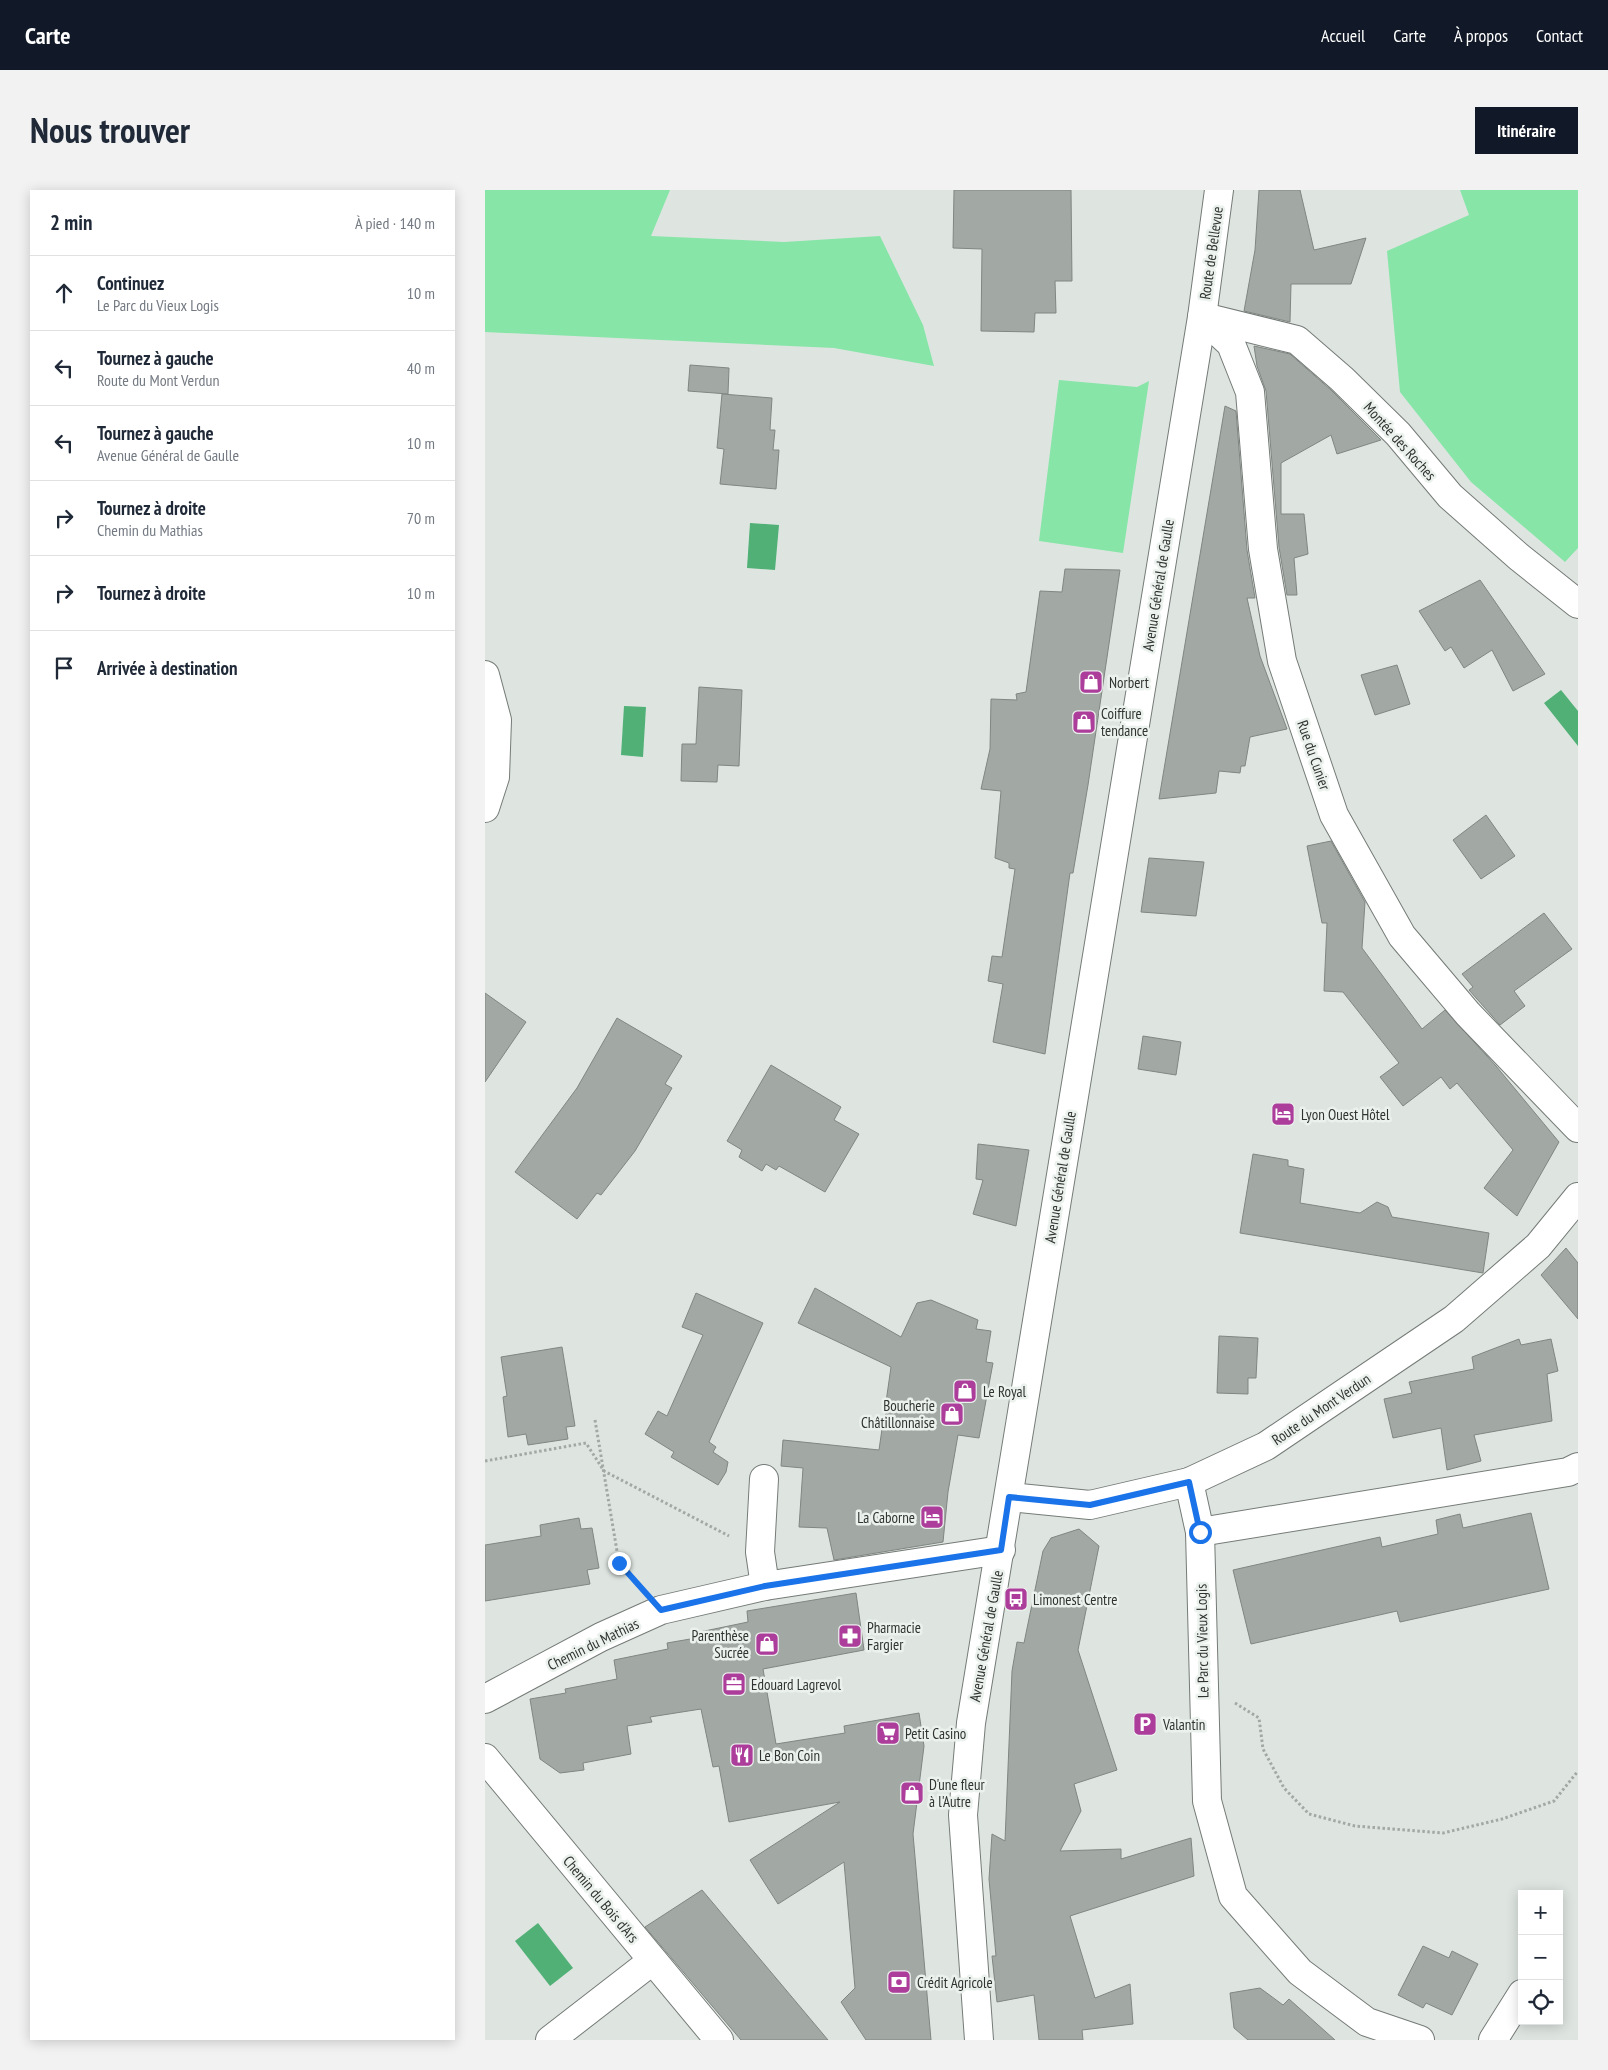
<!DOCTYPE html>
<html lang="fr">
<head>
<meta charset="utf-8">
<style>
	body { margin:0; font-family:"PT Sans Narrow",sans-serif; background:#f2f2f3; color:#1f2937 }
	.controls { position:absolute; right:15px; bottom:15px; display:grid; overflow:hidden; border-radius:0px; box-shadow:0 2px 12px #0003 }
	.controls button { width:45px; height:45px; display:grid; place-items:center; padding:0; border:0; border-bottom:1px solid #e0e1e3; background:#fff; color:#1f2937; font:25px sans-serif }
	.stop { position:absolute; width:15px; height:15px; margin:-11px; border:4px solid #1a73e8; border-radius:50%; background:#fff }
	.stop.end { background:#1a73e8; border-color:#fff; box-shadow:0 1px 5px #0008 }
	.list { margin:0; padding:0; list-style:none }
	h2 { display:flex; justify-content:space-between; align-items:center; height:65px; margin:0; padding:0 20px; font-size:21px }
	h2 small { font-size:16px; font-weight:400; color:#747a83 }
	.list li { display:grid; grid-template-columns:32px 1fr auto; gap:15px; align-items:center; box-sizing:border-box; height:75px; padding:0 20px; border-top:1px solid #e0e1e3 }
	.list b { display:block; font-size:19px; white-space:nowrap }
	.list p { margin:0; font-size:16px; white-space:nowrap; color:#747a83 }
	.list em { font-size:16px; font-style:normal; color:#747a83 }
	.icon { flex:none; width:28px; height:28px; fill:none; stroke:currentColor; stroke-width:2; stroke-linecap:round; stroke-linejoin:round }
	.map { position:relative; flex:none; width:1093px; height:1850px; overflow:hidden; border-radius:0px }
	header { display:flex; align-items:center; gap:30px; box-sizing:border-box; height:70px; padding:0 25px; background:#111827; color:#fff }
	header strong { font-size:24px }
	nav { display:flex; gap:28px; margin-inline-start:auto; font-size:18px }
	.intro { display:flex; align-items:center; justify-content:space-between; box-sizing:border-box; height:120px; padding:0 30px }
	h1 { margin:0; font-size:35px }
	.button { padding:12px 22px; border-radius:0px; background:#111827; color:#fff; font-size:18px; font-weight:700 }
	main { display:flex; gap:30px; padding:0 30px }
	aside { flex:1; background:#fff; border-radius:0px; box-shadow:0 2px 12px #0003 }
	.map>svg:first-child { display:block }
	.green { fill:#87e5a8 }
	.water { fill:#50b076 }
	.building { fill:#a2a8a4; stroke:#808681 }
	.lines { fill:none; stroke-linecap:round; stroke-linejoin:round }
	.minor-casing { stroke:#757b77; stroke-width:30 }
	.major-casing { stroke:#757b77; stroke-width:30 }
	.path { stroke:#a3a8a4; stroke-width:3; stroke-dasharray:2.5 2.5; stroke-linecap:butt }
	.minor { stroke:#fff; stroke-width:28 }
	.major { stroke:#fff; stroke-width:28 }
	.route { stroke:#1a73e8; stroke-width:6 }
	.labels { text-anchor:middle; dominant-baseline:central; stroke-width:5; stroke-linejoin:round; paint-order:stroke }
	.street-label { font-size:15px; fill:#303331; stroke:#ebf2ed }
	.poi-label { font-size:15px; fill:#303331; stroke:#ebf2ed; text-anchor:start }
</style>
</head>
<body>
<header>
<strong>Carte</strong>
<nav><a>Accueil</a><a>Carte</a><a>À propos</a><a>Contact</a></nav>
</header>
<div class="intro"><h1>Nous trouver</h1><a class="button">Itinéraire</a></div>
<main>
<aside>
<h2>2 min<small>À pied · 140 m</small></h2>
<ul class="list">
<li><svg class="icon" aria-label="ahead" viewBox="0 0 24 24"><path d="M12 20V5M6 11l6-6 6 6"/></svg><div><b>Continuez</b><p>Le Parc du Vieux Logis</p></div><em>10 m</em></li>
<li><svg class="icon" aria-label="left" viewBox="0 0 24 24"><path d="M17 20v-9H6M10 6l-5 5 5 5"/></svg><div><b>Tournez à gauche</b><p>Route du Mont Verdun</p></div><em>40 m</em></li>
<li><svg class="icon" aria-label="left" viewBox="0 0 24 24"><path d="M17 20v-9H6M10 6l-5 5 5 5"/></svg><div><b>Tournez à gauche</b><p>Avenue Général de Gaulle</p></div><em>10 m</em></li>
<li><svg class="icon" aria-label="right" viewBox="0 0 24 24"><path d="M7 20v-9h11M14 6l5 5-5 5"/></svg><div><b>Tournez à droite</b><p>Chemin du Mathias</p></div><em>70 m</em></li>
<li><svg class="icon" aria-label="right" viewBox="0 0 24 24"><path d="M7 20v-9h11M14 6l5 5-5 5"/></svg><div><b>Tournez à droite</b></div><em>10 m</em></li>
<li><svg class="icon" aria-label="arrive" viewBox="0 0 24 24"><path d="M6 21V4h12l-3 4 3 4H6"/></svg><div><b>Arrivée à destination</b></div></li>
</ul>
</aside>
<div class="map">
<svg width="1093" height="1850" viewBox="0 0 1093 1850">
	<rect width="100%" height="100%" fill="#dee5e0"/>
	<!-- green -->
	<g class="green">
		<polygon points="0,0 185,0 166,46 299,52 395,46 438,135 449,176 349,158 0,142"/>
		<polygon points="975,0 1093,0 1093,358 1080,372 986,292 915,202 902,61 984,25"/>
		<polygon points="574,190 652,197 664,191 638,363 554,351"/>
	</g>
	<!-- water -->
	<g class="water">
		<polygon points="265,333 294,335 290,380 262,378"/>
		<polygon points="1076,500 1093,521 1093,556 1059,513"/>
		<polygon points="139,516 161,517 158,567 136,565"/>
		<polygon points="53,1733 88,1778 65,1796 30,1751"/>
	</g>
	<!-- building -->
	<g class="building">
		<polygon points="469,0 586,0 587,91 570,91 571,123 550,123 549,142 496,141 497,59 468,58"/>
		<polygon points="774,0 815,0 829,60 881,48 866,94 806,94 805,132 759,121 770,60"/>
		<polygon points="769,156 805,164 846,200 896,250 852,264 846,245 796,273 796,324 819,324 823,364 809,368 812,405 802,405 794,357 781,201 772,176"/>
		<polygon points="205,175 244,178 243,204 203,201"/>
		<polygon points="237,204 287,208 285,240 290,240 288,260 294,260 291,299 235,294 239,259 232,258"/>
		<polygon points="740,216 751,221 762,360 770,408 762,408 775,466 802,539 765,547 760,576 756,576 755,583 734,581 731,603 674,609"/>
		<polygon points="580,379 635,380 603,595 588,683 585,683 560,864 508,852 518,794 503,791 507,766 517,767 530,679 524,678 524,673 510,668 516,601 496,599 505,559 506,509 532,510 531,504 541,502 555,401 577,402"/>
		<polygon points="995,390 1060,484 1028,501 1007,460 979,478 966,457 960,461 934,421"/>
		<polygon points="912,475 925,514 890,525 876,485"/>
		<polygon points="214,497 257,500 254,576 233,575 232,592 196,591 197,554 211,554"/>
		<polygon points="1001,625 1030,666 996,689 968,650"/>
		<polygon points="846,651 880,712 877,758 937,839 960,820 1011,876 1074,952 1032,1026 999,998 1028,960 972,893 965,899 956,887 918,916 895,887 914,873 858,802 839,801 842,733 837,733 822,656"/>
		<polygon points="664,668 719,672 711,726 656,722"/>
		<polygon points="1059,723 1087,759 1029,801 1040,816 1015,835 984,800 988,797 977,784"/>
		<polygon points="0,803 41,832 0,892"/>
		<polygon points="132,828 197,866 180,894 187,898 150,961 116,1005 112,1003 92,1029 30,982 92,898"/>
		<polygon points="658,846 696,852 691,885 653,879"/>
		<polygon points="286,875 356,917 349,930 374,944 340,1002 294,976 291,980 281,974 277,981 254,967 257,960 242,951"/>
		<polygon points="493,954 544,960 531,1036 488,1024 498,990 491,989"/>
		<polygon points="768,964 803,970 803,976 819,979 815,1013 875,1023 892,1012 903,1017 907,1027 1004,1043 998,1083 755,1043"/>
		<polygon points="1081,1058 1093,1073 1093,1129 1056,1085"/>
		<polygon points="330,1098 416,1147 432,1113 446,1110 493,1130 491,1139 506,1141 501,1172 508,1173 494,1248 473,1245 463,1302 458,1352 349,1370 342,1338 314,1337 318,1278 296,1276 298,1250 394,1260 398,1232 405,1213 401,1212 406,1177 313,1133"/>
		<polygon points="211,1103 278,1133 224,1252 231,1257 228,1262 243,1272 241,1282 233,1295 186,1267 189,1262 160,1244 173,1221 182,1226 218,1145 197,1137"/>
		<polygon points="734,1146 773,1148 771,1188 763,1188 763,1204 732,1203"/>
		<polygon points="1034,1149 1036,1155 1066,1149 1073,1181 1062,1184 1067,1231 989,1245 996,1271 962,1280 956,1238 908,1248 899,1209 927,1203 924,1192 989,1179 987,1167"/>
		<polygon points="77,1157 90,1236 81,1237 83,1249 43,1255 41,1244 23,1247 18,1207 22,1206 16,1167"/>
		<polygon points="1046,1323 1064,1399 915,1432 912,1421 766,1454 748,1380 895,1347 897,1357 953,1344 951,1330 975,1324 978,1338"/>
		<polygon points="94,1328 96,1339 107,1338 114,1378 102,1380 105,1394 0,1411 0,1355 56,1346 55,1335"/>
		<polygon points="594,1339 614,1356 593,1460 632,1580 589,1594 596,1621 575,1661 636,1659 636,1669 706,1648 709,1686 585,1726 610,1808 645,1794 648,1834 597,1840 598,1850 554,1850 549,1805 512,1812 507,1766 511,1766 504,1689 507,1644 520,1651 527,1481 532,1452 539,1453 558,1361 566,1348"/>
		<polygon points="371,1403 379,1460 278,1479 291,1554 360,1543 359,1536 434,1523 439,1556 428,1644 446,1850 381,1850 356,1812 370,1798 359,1672 293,1714 265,1670 355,1612 244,1632 234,1576 228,1577 216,1519 165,1527 167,1532 142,1536 146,1564 98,1573 99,1580 75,1583 55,1569 45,1509 81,1503 80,1499 132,1489 129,1470 183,1459 182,1453 211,1448 210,1443 263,1432 262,1421"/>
		<polygon points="217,1700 343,1850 256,1850 160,1737"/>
		<polygon points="938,1756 964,1768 967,1761 993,1774 967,1825 941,1813 938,1818 913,1805"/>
		<polygon points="775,1798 798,1815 804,1809 850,1850 763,1850 749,1838 745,1803"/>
	</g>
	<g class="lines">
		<!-- minor casing -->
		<g class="minor-casing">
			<g id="minor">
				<polyline points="717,127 746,154 765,202 778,359 797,471 849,625 917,746 983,824 1093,938"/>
				<polyline points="719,127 812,150 857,189 913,244 965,306 1034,367 1093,414"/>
				<polyline points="0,485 12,530 10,587 0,618"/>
				<polyline points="279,1289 275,1362 280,1396"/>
				<polyline points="704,1292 715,1342 722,1611 748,1706 815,1782 882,1832 935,1850"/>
				<polyline points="524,1307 605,1315 704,1292 781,1256 969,1129 1053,1056 1093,1007"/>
				<polyline points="715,1342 1083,1282 1093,1277"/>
				<polyline points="0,1509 116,1447 176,1420 280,1396 516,1360"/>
				<polyline points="0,1568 234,1850"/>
				<polyline points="65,1850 167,1771"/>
				<polyline points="1008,1850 1037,1804"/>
			</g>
		</g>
		<!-- major casing -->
		<g class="major-casing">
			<polyline id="major" points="494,1850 478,1625 486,1533 717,127 734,0"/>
		</g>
		<!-- path -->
		<g class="path">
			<polyline points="110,1230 134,1373 154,1396"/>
			<polyline points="0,1271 101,1253 119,1281 244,1346"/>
			<polyline points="750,1513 774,1528 778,1559 799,1598 824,1624 870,1636 958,1643 1017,1629 1069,1611 1093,1581"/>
		</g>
		<!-- minor -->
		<use href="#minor" class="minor"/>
		<!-- major -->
		<use href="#major" class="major"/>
	</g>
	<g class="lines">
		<!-- route -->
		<polyline class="route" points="134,1373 176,1420 280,1396 516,1360 524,1307 605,1315 704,1292 715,1342"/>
	</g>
	<!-- icons -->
	<defs>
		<g id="shop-square" transform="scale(1.25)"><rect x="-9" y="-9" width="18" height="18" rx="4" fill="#ac3d9a" stroke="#ebf2ed"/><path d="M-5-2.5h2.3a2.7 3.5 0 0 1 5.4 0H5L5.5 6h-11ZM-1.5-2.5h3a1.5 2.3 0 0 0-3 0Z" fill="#fff"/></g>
		<g id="hotel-square" transform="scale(1.25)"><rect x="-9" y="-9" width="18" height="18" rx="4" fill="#ac3d9a" stroke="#ebf2ed"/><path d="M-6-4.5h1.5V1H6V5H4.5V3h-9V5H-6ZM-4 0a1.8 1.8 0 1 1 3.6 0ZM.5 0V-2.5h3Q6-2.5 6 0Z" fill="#fff"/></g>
		<g id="bus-square" transform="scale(1.25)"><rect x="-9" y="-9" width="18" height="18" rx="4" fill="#ac3d9a" stroke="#ebf2ed"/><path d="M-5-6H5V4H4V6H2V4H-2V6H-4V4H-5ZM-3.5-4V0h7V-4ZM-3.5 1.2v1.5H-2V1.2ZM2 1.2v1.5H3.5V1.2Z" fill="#fff"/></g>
		<g id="pharmacy-square" transform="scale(1.25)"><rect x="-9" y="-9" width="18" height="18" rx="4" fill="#ac3d9a" stroke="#ebf2ed"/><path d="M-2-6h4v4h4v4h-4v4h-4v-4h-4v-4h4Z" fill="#fff"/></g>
		<g id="office-square" transform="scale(1.25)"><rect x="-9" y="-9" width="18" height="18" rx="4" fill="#ac3d9a" stroke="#ebf2ed"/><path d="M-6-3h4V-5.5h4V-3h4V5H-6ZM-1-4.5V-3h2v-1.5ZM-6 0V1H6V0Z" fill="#fff"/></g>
		<g id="parking-square" transform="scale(1.25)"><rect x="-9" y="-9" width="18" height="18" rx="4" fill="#ac3d9a" stroke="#ebf2ed"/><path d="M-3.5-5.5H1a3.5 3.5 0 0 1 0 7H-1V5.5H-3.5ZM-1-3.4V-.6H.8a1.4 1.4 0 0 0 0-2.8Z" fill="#fff"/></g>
		<g id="supermarket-square" transform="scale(1.25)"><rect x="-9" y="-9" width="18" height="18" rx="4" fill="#ac3d9a" stroke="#ebf2ed"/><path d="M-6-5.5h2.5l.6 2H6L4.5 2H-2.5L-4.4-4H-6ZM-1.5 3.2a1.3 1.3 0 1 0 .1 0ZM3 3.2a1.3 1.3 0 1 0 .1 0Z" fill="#fff"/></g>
		<g id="restaurant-square" transform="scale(1.25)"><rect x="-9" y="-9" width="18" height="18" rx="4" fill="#ac3d9a" stroke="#ebf2ed"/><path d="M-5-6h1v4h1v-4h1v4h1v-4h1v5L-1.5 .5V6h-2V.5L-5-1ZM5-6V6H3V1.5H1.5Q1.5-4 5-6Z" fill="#fff"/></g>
		<g id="bank-square" transform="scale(1.25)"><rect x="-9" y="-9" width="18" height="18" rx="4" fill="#ac3d9a" stroke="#ebf2ed"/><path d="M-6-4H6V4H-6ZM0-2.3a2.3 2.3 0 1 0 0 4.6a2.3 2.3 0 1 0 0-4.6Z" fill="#fff"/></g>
	</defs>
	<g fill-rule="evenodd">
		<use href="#shop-square" x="606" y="492"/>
		<use href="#shop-square" x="599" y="532"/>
		<use href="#hotel-square" x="798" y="924"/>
		<use href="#shop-square" x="480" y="1201"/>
		<use href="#shop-square" x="467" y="1224"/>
		<use href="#hotel-square" x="447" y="1327"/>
		<use href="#bus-square" x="531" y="1409"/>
		<use href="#pharmacy-square" x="365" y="1446"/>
		<use href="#shop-square" x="282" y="1454"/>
		<use href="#office-square" x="249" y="1494"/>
		<use href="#parking-square" x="660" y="1534"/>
		<use href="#supermarket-square" x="403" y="1543"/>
		<use href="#restaurant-square" x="257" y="1565"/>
		<use href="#shop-square" x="427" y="1603"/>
		<use href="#bank-square" x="414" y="1792"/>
	</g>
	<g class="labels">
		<!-- street labels -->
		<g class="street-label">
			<text transform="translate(726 63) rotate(-82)">Route de Bellevue</text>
			<text transform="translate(915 251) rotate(48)">Montée des Roches</text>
			<text transform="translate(673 395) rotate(-81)">Avenue Général de Gaulle</text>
			<text transform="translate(829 565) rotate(71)">Rue du Cunier</text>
			<text transform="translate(575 987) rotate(-81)">Avenue Général de Gaulle</text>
			<text transform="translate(836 1219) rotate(-34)">Route du Mont Verdun</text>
			<text transform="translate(501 1446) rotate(-80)">Avenue Général de Gaulle</text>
			<text transform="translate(717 1451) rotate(-91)">Le Parc du Vieux Logis</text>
			<text transform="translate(108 1454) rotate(-26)">Chemin du Mathias</text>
			<text transform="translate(116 1709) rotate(50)">Chemin du Bois d'Ars</text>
		</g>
		<!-- poi labels -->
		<g class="poi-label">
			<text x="624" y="492">Norbert</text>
			<text x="616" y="523">Coiffure<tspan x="616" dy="17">tendance</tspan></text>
			<text x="816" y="924">Lyon Ouest Hôtel</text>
			<text x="498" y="1201">Le Royal</text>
			<text x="450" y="1215" text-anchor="end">Boucherie<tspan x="450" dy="17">Châtillonnaise</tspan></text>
			<text x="430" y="1327" text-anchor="end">La Caborne</text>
			<text x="548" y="1409">Limonest Centre</text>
			<text x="382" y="1437">Pharmacie<tspan x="382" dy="17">Fargier</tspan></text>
			<text x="264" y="1445" text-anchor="end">Parenthèse<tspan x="264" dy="17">Sucrée</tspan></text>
			<text x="266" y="1494">Edouard Lagrevol</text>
			<text x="678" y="1534">Valantin</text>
			<text x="420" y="1543">Petit Casino</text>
			<text x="274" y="1565">Le Bon Coin</text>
			<text x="444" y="1594">D'une fleur<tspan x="444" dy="17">à l'Autre</tspan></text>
			<text x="432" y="1792">Crédit Agricole</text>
		</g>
	</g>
</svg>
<div class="controls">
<button>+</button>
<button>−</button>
<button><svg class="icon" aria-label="locate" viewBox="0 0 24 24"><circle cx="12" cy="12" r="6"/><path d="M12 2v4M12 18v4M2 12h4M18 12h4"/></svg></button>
</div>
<div class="stop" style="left:715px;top:1342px"></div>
<div class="stop end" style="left:134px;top:1373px"></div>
</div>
</main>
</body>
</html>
